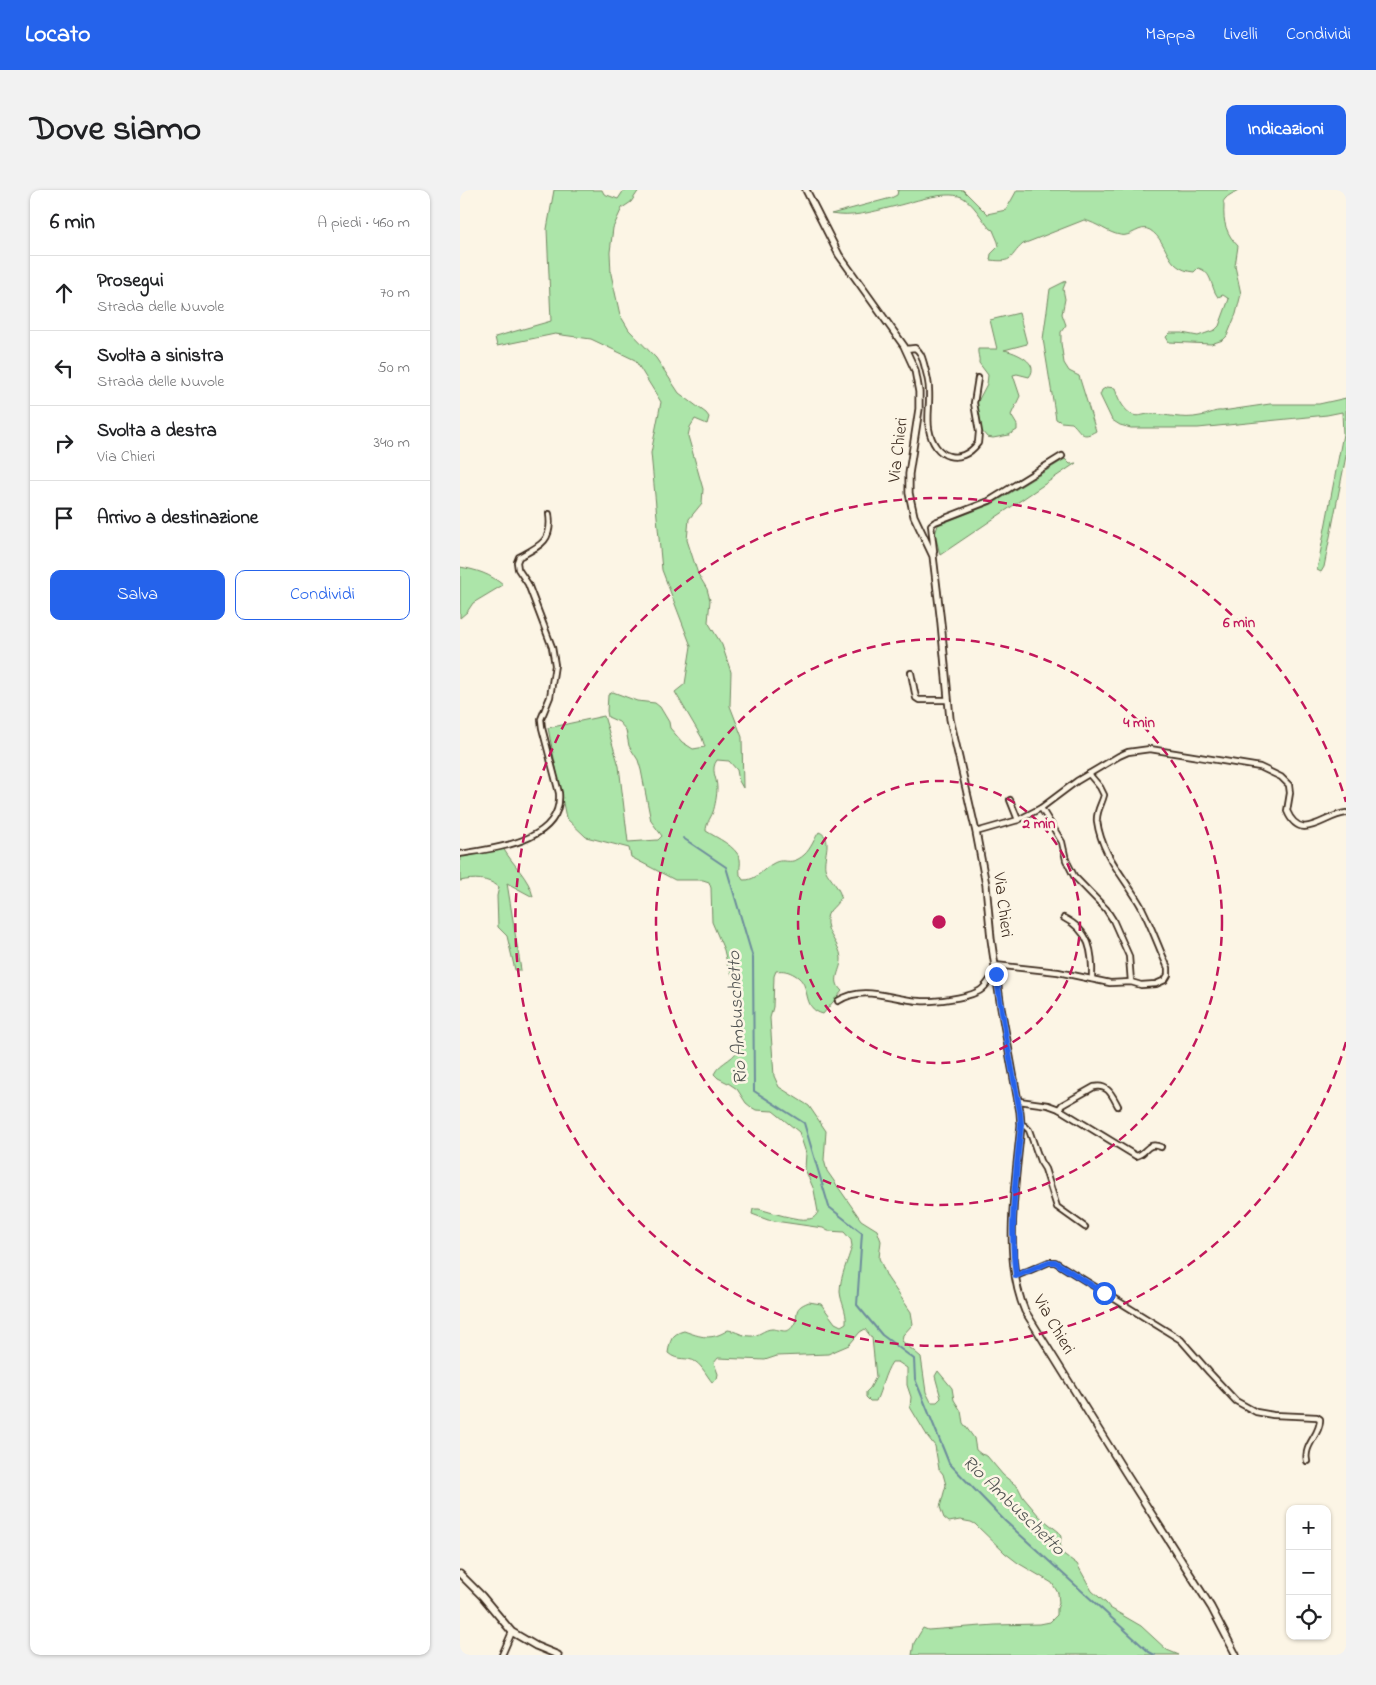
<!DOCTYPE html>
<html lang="it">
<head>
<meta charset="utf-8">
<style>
	body { margin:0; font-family:"Indie Flower",sans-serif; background:#f2f2f2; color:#202124 }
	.controls { position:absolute; right:15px; bottom:15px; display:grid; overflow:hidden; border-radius:10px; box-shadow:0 1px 4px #0004 }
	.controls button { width:45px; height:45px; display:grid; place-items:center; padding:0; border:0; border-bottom:1px solid #e0e0e0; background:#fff; color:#202124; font:25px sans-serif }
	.stop { position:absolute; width:15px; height:15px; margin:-11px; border:4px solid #2563eb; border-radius:50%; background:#fff }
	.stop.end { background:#2563eb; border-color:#fff; box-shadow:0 1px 5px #0008 }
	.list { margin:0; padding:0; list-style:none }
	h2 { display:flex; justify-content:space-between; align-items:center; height:65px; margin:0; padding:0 20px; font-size:21px }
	h2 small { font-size:16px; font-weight:400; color:#757577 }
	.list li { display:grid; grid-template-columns:32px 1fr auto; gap:15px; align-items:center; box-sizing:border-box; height:75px; padding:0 20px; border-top:1px solid #e0e0e0 }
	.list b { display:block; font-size:19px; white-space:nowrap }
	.list p { margin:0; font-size:16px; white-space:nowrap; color:#757577 }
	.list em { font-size:16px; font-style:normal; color:#757577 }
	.actions { display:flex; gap:10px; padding:15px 20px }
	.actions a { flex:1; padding:11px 0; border:1px solid #2563eb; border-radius:10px; text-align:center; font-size:18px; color:#2563eb }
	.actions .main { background:#2563eb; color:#fff }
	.icon { flex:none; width:28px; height:28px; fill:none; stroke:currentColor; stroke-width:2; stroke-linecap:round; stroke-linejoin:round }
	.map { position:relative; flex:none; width:886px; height:1465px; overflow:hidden; border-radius:10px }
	header { display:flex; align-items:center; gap:30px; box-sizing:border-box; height:70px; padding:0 25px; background:#2563eb; color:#fff }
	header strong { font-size:24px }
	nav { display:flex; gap:28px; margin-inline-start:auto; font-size:18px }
	.intro { display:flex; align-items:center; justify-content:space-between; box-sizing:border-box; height:120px; padding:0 30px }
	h1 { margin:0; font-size:35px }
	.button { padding:12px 22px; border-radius:10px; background:#2563eb; color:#fff; font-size:18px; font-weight:700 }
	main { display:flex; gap:30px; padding:0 30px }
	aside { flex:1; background:#fff; border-radius:10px; box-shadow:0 1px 4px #0004 }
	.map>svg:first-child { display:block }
	.green { fill:#ace5a9; stroke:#748864 }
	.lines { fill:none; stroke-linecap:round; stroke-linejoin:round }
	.stream { stroke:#6d8d9c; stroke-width:2 }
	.minor-casing { stroke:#3b2a1e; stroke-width:8 }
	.tertiary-casing { stroke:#3b2a1e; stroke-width:9 }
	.minor { stroke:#fcf5e5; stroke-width:4.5 }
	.tertiary { stroke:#fcf5e5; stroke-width:5.5 }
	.route { stroke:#2563eb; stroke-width:6 }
	.ring { fill:none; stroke:#c2185b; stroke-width:2.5; stroke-dasharray:9 6 }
	.labels { text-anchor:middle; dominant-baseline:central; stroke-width:5; stroke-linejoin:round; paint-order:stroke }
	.street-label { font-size:18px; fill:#3b2a1e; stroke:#fcf5e5 }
	.water-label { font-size:19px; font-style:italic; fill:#505352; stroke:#fcf5e5 }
	.centre { fill:#c2185b; stroke:#fcf5e5; stroke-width:2.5 }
	.ring-label { font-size:15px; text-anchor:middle; font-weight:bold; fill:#c2185b; stroke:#fcf5e5; stroke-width:5; stroke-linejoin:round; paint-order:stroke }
</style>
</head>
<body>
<header>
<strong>Locato</strong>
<nav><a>Mappa</a><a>Livelli</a><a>Condividi</a></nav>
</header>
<div class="intro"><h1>Dove siamo</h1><a class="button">Indicazioni</a></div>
<main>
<aside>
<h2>6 min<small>A piedi · 460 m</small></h2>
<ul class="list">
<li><svg class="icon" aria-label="ahead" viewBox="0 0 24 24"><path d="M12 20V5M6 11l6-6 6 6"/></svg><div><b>Prosegui</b><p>Strada delle Nuvole</p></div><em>70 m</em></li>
<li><svg class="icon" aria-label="left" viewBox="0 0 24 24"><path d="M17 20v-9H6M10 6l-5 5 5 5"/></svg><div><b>Svolta a sinistra</b><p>Strada delle Nuvole</p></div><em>50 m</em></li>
<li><svg class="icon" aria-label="right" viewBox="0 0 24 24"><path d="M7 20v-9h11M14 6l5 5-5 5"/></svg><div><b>Svolta a destra</b><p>Via Chieri</p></div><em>340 m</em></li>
<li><svg class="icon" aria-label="arrive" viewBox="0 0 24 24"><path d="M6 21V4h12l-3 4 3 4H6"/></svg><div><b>Arrivo a destinazione</b></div></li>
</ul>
<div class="actions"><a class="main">Salva</a><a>Condividi</a></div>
</aside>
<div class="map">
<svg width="886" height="1465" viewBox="0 0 886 1465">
	<rect width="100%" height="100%" fill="#fcf5e5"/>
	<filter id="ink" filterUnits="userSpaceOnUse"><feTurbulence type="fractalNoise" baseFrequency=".02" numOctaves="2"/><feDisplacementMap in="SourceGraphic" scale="10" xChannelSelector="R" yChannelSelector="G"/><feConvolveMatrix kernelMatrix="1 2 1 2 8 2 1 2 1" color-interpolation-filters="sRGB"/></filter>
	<g filter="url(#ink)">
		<!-- green -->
		<g class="green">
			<path d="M94,0h48l2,4 14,5 6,-9h15l-8,12 -9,6 -9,20 -3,24 1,22 9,41 9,15 27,28 23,35 27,20 3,4 -2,7 -12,-5 -5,8 -2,9 15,53 -1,14 -13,16 -2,21 11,34 9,15 3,11 -2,22 14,23 9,27 -1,34 12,31 1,51 -4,-7 -2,-11 -8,-9 -12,-1c-7,10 0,17 0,28 0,7 -2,18 -4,24 -3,7 -7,12 -7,19 11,7 30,15 34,28 1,5 -1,10 0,16l3,5c14,1 20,-12 31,-17 11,-6 16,4 30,-8 7,-6 10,-16 15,-23 15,6 4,23 6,36 1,7 13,17 16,28 -3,10 -13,13 -14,22 -2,16 13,25 14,40 1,12 -11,22 1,33l-19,23c-23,-6 -10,-29 -28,-39 -7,-4 -11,-5 -19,-4l-2,5 -1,31 -3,11 4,58 5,11 30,19 17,25 -2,29 3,11 34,49 16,10 4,11 -2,17 8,19 24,35 2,12 -10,11 -1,6 19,16 5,35 5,10h6l4,-4 -6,-22 3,-5 14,17 2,12 7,11 2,12 11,15 2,12 5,4 6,2 16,19 15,12 5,10 16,19 20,16 2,5 -1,11 2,5 15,11 15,27 14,12 4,5 31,18 26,24 12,5h-267l2,-12 9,-15 5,2 67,-5 45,-1 10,-2 7,-7v-6l2,-6 -1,-10 -6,-10 -34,-20 -13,-10 -30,-29 -4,-2 -11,-2 -11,2 -5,-4 -4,-11 6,-22 -3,-11 -4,-5 -4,-23 -7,-9 -18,-30 1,-10 -4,-12v-17l-9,-6h-6c-8,12 -10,26 -16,39h-6l-4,-4v-5l4,-4 6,-11 -4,-39 -7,-9 -5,3 -11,13 -21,9 -51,2 -12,4 -47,-2 -4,5 4,11 -1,5 -5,3c-5,-6 -10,-16 -16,-20 -9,-6 -18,0 -28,-9 2,-12 3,-19 16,-22 17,6 27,10 44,-1 8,1 14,6 22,6 8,1 14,-7 22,-7 8,0 15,6 21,-3 8,-11 -3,-17 16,-24l12,2 14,19 6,3 5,-3c1,-12 -5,-20 -6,-31 0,-16 8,-31 12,-46l-1,-6 -7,-8 -16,-1 -5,-3 -55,-8 -16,-6 1,-5h6c11,3 39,12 49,10 5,0 8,-3 10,-7l-4,-22 -9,-21 1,-16 -7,-21 -26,-21 -17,-1 -5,-3 -5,-4 -9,-14 -9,-6 -10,-5 -4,-4c6,-13 24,-15 26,-30l-3,-5v-5l3,-22 -3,-12v-17l-9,-16 -4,-17 -12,-28 -1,-34 -2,-6 -6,-2h-28l-44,-23 -2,-9 -43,-11 -20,-19 -18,-90 56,-12 15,50 9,76 30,-2 4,-4 -11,-15 -10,-51 -3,-10 -9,-14 -3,-16 -7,-8 -11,-5 -1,-6 1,-16 5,-3 24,9 18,2 5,4 9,15 1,6 12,14 11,7 12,-2 -3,-9 -27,-46 10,-8 6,-38 -29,-76 -11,-117 10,-51 -26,-42 -44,-21 -36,-5 -58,12 -2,-9 56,-16 -4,-92z"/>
			<path d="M438,0h65l24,24 19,-4 11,-20h221c-4,3 -10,5 -13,9 -3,4 -1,2 -1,7 -1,16 2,28 14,40l-3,20 6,28 -5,20 -9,22 -4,4 -12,4 -42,-2 -3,-5 4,-4h12l16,3 17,-6 4,-4 10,-27 -6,-4 -5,2c-8,-10 -5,-25 -20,-29l-4,4c-30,-3 -24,-29 -44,-42 -10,-6 -19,8 -30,5 -12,-2 -23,-12 -36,-15l-61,24c-15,13 -8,19 -33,16l1,-6 8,-8c-1,-6 -4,-10 -6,-16l-3,-1c-8,-10 -17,-26 -28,-32 -19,-7 -51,6 -70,10 -20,5 -41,11 -61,7l60,-16 6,-3z"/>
			<path d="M606,91l-3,8 2,10 -3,15 4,11 -5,7v11l3,20 5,8 10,5 17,55c-15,9 -14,1 -24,-8l-11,-1 -5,-3 -13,-80 7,-50z"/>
			<path d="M559,123l8,31 -23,6c11,2 37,13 25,27l-12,-3 -4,1 7,21 -9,19 6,10v5l-8,5 -16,3 -6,-1 -6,-7 -5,-25 11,-21 1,-9 -9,-12c1,-5 -2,-10 -1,-14h19l-7,-29z"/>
			<path d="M647,197l8,1c2,9 8,21 16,26 7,4 12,0 19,0 17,0 32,6 50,2 8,-1 14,-6 22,-5l48,-7h49l27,-6v58l-22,111 -3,5 -4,-2 26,-136 -1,-22 -15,3 -129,13h-67l-11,-3 -8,-5 -12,-25 2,-5z"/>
			<polygon points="605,269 610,274 616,273 480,365 475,344 478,335 532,314"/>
			<path d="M0,377c17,3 30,7 43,18l-30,18 -6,9 -7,6z"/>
			<path d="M43,658c9,16 27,31 30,49l-26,-14 14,87h-6l-8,-34 -9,-9 -1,-31 2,-9c-11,-9 -25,-9 -39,-6v-26z"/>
		</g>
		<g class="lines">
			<!-- stream -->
			<polyline class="stream" points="223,648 266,677 293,768 294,901 344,933 369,1017 402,1043 397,1115 422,1145 454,1169 455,1189 489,1273 545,1331 689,1462 695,1465"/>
			<!-- minor casing -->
			<g class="minor-casing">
				<g id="minor">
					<path d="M446,159l9,-1c6,4 7,9 9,16 2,8 5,17 5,26 1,13 -2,27 0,39 5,29 31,38 49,14l1,-11 -5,-29 4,-25"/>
					<polyline points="473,366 474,361 471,335 475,332 529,311 602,266"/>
					<polyline points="451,483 456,508 459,510 488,510"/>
					<polyline points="550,610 558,630"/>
					<polyline points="581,618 602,652 606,670 614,686 646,719 653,730 669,766 671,792"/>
					<path d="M516,642l42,-12 23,-12 36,-27 42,-25 9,-4 22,-3 110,18 21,10 8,8 1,8 -3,18c14,33 37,4 59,2"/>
					<path d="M0,664c35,-6 103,-12 99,-61l-17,-65 -1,-9 9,-22 5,-32 -3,-18 -24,-63 -10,-15 -1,-7 2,-5c21,-11 34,-16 30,-43"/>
					<path d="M604,728c26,13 29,34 28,61"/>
					<path d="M535,775l63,7 52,11 21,-1 10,3 15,-1 9,-4 3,-5v-7c-9,-20 -16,-40 -26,-60 -16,-30 -40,-51 -45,-87 -1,-10 5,-17 7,-26l-4,-8 -11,-13"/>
					<path d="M378,811c27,-17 54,-1 82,0 14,1 45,-3 57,-9 9,-3 11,-13 19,-18"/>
					<path d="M559,911l29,4 11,4 77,47c11,-2 10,-15 25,-9"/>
					<path d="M599,919l3,-4 32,-18c14,-3 18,8 24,19"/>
					<polyline points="561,935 565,936 569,940 580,971 585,979 597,1017 625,1037"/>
					<path d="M556,1086l33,-14h6l126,78 28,32 27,29 20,11 17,3 24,1 20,1 3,2c1,15 -17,26 -13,42"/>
					<polyline points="42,1465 52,1442"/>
				</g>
			</g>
			<!-- tertiary casing -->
			<g class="tertiary-casing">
				<g id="tertiary">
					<path d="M346,0l33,65 65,91 11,24 4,22v17l-10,65v19l5,23 19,40 8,67 9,96 26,113 10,53 5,54 10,69 19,104 1,13c-5,56 -19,133 4,186l100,161 86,135 25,48"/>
					<polyline points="0,1384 22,1406 52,1442 76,1456 98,1465"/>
				</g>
			</g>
			<!-- minor -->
			<use href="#minor" class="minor"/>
			<!-- tertiary -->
			<use href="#tertiary" class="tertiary"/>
		</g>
	</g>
	<g class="lines" filter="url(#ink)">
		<!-- route -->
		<path class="route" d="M536,784l10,63 14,75 1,13c-5,50 -12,100 -5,151l33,-14h6l49,31"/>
	</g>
	<!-- distance rings -->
	<g class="ring">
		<circle cx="479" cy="732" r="141"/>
		<circle cx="479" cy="732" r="283"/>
		<path d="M886 852A424 424 0 1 1 886 612"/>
	</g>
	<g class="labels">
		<!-- street labels -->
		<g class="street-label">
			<text transform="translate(439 260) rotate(-83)">Via Chieri</text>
			<text transform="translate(542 715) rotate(83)">Via Chieri</text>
			<text transform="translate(593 1135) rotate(60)">Via Chieri</text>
		</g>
		<!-- water labels -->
		<g class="water-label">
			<text transform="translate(278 828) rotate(-93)">Rio Ambuschetto</text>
			<text transform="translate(553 1316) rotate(44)">Rio Ambuschetto</text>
		</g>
	</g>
	<circle cx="479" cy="732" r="8" class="centre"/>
	<g class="ring-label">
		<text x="779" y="437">6 min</text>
		<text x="679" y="537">4 min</text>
		<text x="579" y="638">2 min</text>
	</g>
</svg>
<div class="controls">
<button>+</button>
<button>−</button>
<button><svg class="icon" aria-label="locate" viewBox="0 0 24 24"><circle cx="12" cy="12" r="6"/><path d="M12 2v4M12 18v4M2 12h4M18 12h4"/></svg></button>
</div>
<div class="stop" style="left:644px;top:1103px"></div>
<div class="stop end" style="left:536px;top:784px"></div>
</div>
</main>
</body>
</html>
